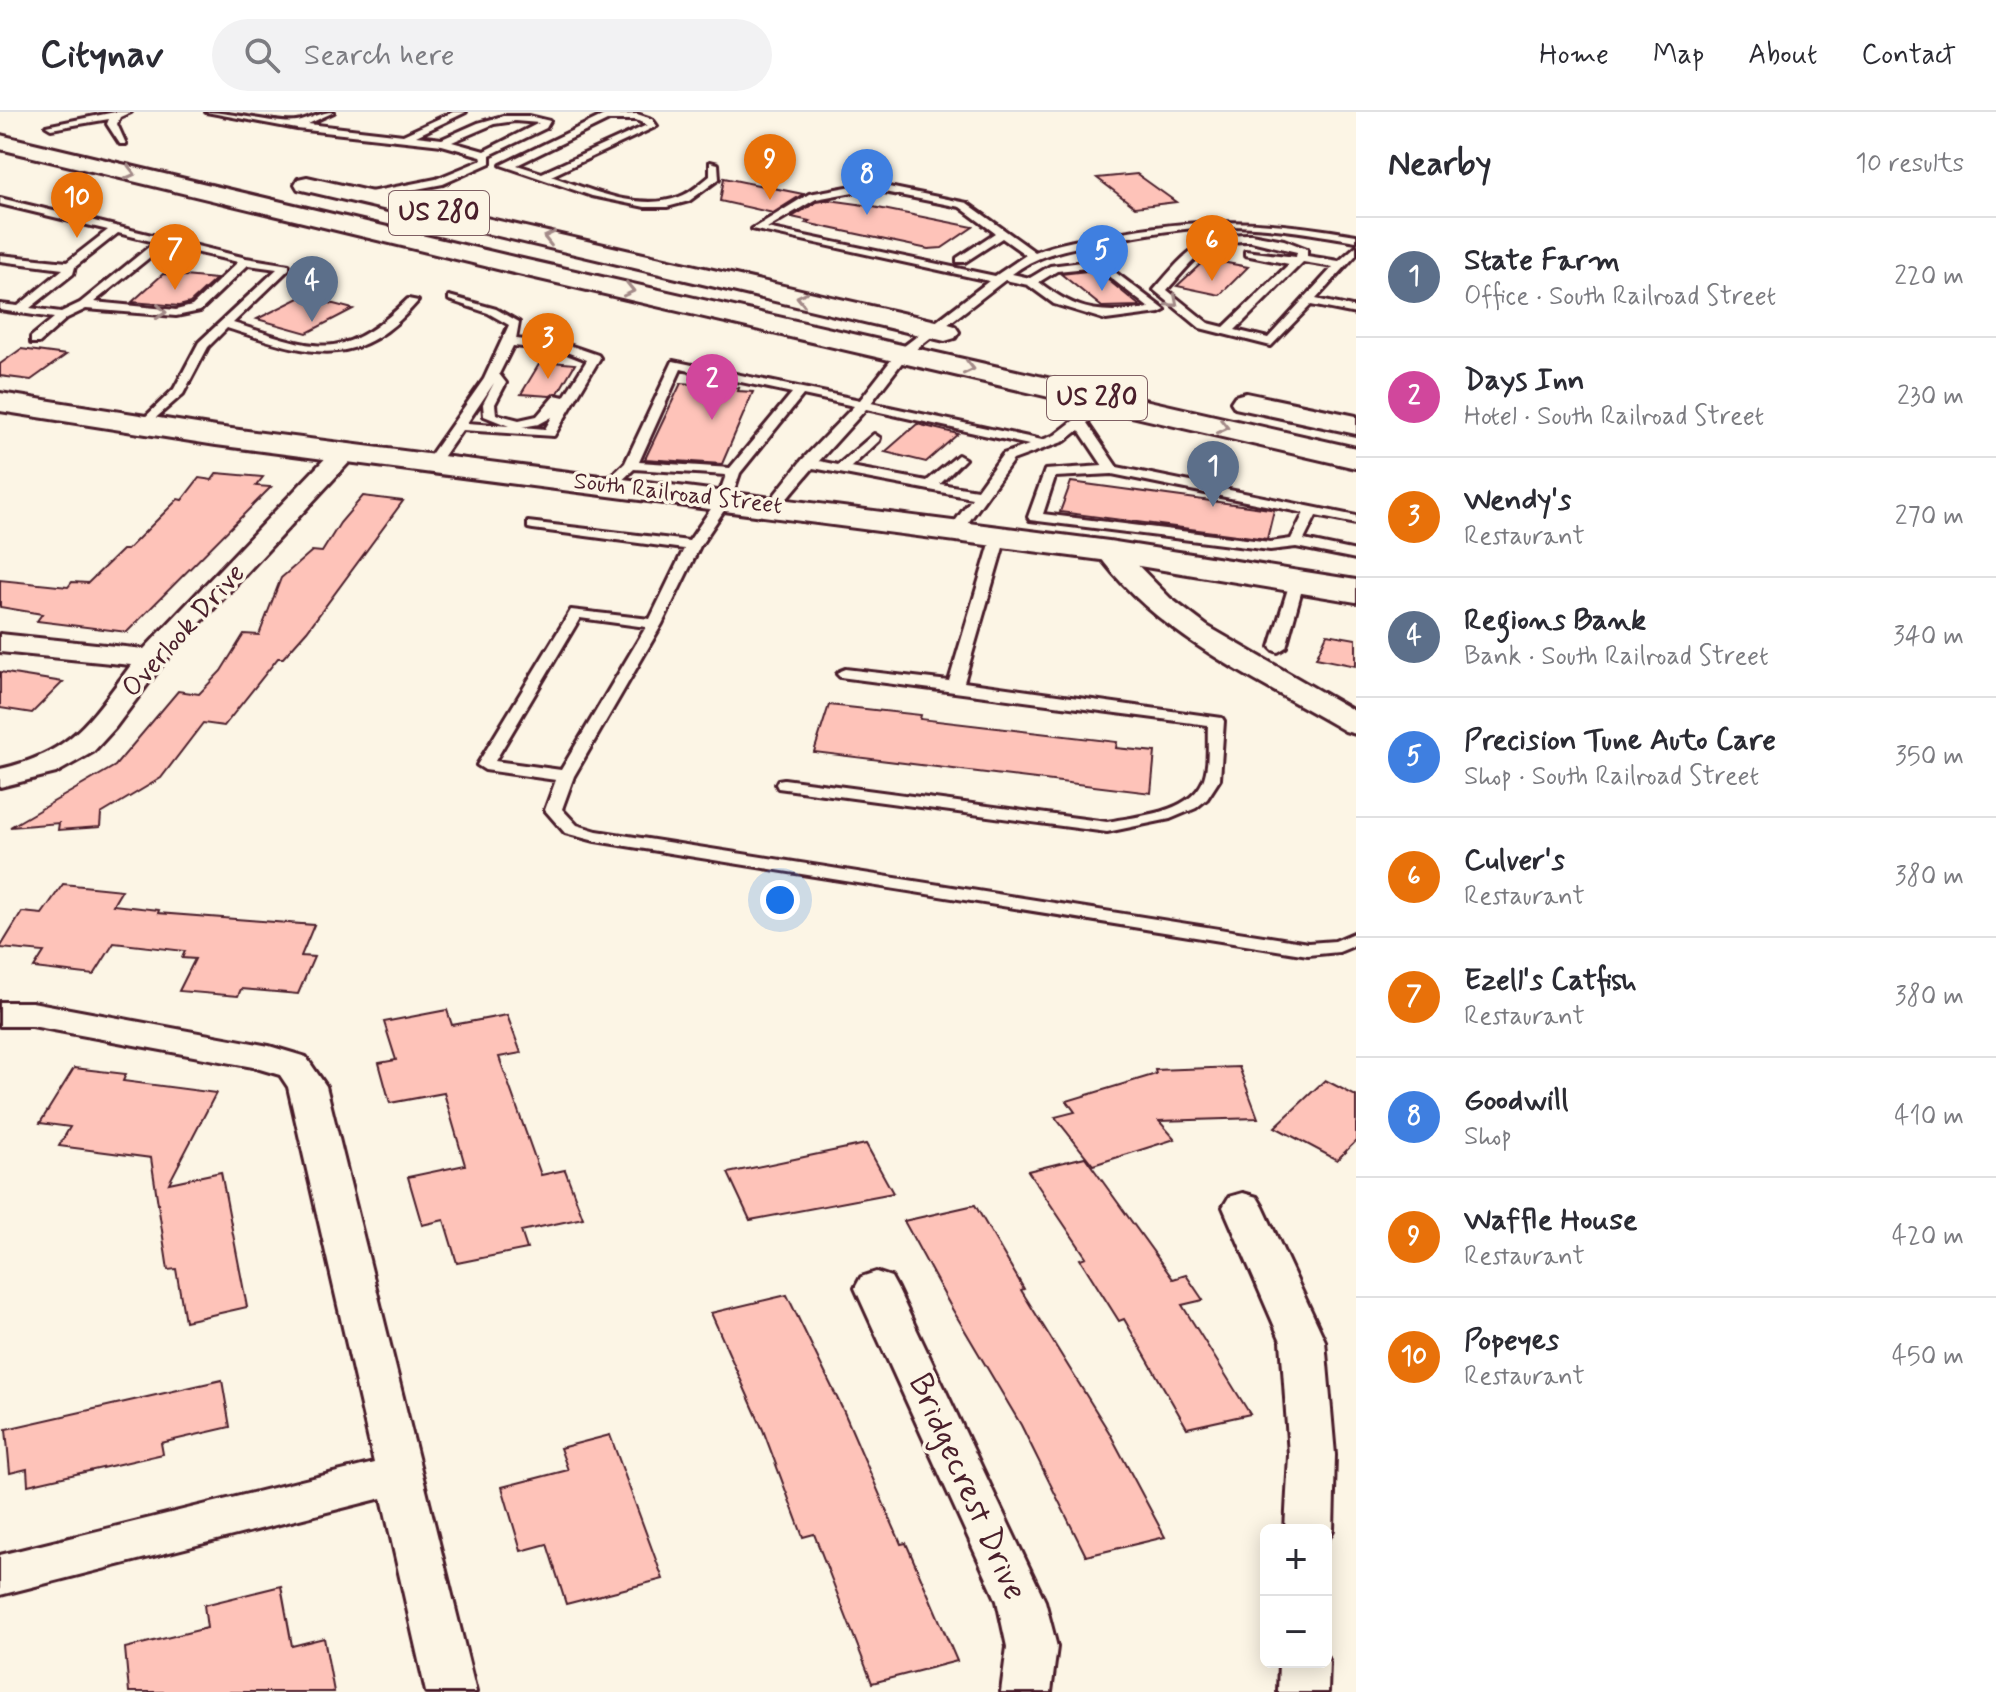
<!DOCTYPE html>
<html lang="en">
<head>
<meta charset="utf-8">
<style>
	body { margin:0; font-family:Mynerve,sans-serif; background:#f2f2f3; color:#2b2b33 }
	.controls { position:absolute; right:24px; bottom:24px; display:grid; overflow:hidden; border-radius:12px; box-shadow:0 4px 20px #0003 }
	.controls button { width:72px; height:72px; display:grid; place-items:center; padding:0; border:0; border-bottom:2px solid #e1e1e2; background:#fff; color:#2b2b33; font:40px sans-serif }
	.you { position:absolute; left:780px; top:788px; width:28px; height:28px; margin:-20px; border:6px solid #fff; border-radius:50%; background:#1a73e8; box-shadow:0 0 0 12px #1a73e833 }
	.badge { display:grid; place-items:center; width:52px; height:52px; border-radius:50%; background:#1a73e8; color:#fff; font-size:26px; font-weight:700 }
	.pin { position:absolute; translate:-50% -66px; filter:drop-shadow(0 2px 4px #0008) }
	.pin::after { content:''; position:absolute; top:42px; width:28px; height:24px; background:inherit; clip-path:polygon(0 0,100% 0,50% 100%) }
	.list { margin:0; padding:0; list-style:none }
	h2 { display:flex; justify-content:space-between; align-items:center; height:104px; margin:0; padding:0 32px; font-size:34px }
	h2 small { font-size:26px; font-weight:400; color:#7c7c81 }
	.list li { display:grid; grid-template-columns:52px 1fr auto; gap:24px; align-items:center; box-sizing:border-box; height:120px; padding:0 32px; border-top:2px solid #e1e1e2 }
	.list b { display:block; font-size:30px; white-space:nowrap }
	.list p { margin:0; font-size:26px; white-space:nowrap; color:#7c7c81 }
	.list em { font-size:26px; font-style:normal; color:#7c7c81 }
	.icon { flex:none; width:44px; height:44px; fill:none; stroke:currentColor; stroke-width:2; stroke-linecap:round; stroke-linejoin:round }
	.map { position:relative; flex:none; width:1356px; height:1580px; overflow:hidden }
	header { display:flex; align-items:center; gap:48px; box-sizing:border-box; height:112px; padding:0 40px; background:#fff; border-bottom:2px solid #e1e1e2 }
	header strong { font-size:38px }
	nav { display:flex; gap:44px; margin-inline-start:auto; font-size:28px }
	.search { width:560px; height:72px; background:#f2f2f3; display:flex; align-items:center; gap:20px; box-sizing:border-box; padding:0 28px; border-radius:44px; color:#7c7c81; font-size:30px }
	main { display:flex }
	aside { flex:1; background:#fff }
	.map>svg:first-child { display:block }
	.building { fill:#fec3b9; stroke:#4a1f2b; stroke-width:2 }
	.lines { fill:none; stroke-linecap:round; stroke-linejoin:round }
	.lane-casing { stroke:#4a1f2b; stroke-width:6 }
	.street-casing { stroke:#4a1f2b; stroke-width:6 }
	.secondary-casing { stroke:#4a1f2b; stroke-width:6 }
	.highway-casing { stroke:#4a1f2b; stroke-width:6 }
	.lane { fill:#fcf5e5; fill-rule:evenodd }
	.street { fill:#fcf5e5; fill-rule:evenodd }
	.secondary { fill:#fcf5e5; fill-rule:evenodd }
	.highway { fill:#fcf5e5; fill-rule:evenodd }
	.oneway { stroke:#a38a88 }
	.labels { text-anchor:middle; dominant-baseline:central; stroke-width:7; stroke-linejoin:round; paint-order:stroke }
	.far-street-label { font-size:24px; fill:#4a1f2b; stroke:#fcf5e5 }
	.shield { fill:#fcf5e5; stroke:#7f5f63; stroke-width:2 }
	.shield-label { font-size:26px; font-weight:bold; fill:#4a1f2b }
	.street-label { font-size:28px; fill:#4a1f2b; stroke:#fcf5e5 }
	.near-street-label { font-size:34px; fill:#4a1f2b; stroke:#fcf5e5 }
</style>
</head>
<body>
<header>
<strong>Citynav</strong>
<div class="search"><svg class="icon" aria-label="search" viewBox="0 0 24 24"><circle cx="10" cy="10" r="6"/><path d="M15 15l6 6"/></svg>Search here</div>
<nav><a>Home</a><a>Map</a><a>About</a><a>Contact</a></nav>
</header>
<main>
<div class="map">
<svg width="1356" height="1580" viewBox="0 0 1356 1580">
	<rect width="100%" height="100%" fill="#fcf5e5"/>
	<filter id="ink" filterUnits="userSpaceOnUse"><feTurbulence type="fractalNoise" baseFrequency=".0125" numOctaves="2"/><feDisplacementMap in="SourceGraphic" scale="16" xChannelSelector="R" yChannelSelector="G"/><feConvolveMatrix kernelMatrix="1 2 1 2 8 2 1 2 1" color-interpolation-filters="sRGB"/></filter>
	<g filter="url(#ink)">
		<!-- building -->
		<g class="building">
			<polygon points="1137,62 1176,90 1135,95 1097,66"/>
			<polygon points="724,66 803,82 773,101 720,89"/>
			<polygon points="829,88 858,92 973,115 942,136 928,137 806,111 810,109 792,105 817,90"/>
			<polygon points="1206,147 1248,155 1220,183 1177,174"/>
			<polygon points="1096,158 1140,194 1102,195 1061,162"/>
			<polygon points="163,162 216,167 190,191 179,194 132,190"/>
			<polygon points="303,184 353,197 307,221 257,207"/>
			<polygon points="21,237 66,243 31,268 0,264 0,252"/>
			<polygon points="541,249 575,252 558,281 550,284 521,282"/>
			<polygon points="681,271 739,276 738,279 753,280 722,352 645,347"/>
			<polygon points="917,312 958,322 926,350 885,340"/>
			<polygon points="217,361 263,365 256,374 271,375 127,520 37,509 42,502 0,495 0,468 68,475 72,470 88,471 122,438 127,438 178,387 182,388 199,366 212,368"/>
			<polygon points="1071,370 1270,397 1274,398 1267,427 1060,400"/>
			<polygon points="363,384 403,389 307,519 283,546 278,546 224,614 203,611 161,666 101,702 100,715 58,718 59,711 10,715 115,654 178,579 199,582 221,559 244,522 259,523 281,466 312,439 322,440 340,411"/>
			<polygon points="1327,522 1356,527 1356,554 1316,546"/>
			<polygon points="0,560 63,570 32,601 0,596"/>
			<polygon points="829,593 921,603 920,607 1117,630 1116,636 1155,640 1151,681 814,640"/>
			<polygon points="63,772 122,778 113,793 159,798 158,801 314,813 301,844 314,845 298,882 241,877 238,884 179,879 195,847 182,846 185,839 114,831 94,863 34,856 44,840 0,836 22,800 42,802"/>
			<polygon points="447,898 452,913 507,903 521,941 499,945 541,1063 565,1058 583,1106 521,1119 527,1137 457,1151 444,1108 422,1113 408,1065 465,1053 444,981 390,991 379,951 396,948 384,910"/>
			<polygon points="1239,955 1258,1006 1159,1009 1175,1027 1093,1053 1055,1005 1075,1000 1067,989 1156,962 1155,958"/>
			<polygon points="74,956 126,962 123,969 216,981 169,1071 221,1060 247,1195 185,1209 176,1157 168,1158 151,1046 59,1034 70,1015 40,1011"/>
			<polygon points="1325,968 1356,984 1356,1029 1337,1048 1275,1015"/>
			<polygon points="866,1032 893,1081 750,1108 728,1061"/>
			<polygon points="1085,1045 1173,1167 1186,1163 1203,1188 1182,1193 1250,1302 1187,1316 1124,1207 1119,1209 1080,1147 1086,1145 1028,1059"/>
			<polygon points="975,1093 1024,1177 1021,1178 1109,1320 1165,1425 1086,1444 1021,1313 951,1195 904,1109"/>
			<polygon points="787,1183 844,1300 901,1432 906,1431 957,1549 872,1571 814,1422 803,1425 763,1318 711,1201"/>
			<polygon points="222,1268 230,1315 161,1331 163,1342 28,1373 27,1357 10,1361 6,1317"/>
			<polygon points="610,1323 663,1467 566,1492 547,1432 521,1439 502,1375 568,1358 560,1336"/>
			<polygon points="281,1474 292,1534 324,1526 334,1580 129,1580 125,1536 207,1516 204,1493"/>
		</g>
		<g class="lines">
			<!-- lane casing -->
			<g class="lane-casing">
				<g id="lane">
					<polygon points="115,0 131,0 120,5 117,12 126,32 120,32 107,12 109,7 51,17 46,14"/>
					<path d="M206,0c24,0 74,13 91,10 13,-2 22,-10 37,-10l-26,12 95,11 50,-23h13l-50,24 26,3 36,-16 25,-7h26l21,5 -4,7 -56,27v8l-47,21 -79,15 -4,-1v-4l76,-15 46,-19 -1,-4 -39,-11 -145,-16zM515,9l24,2 -55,28 -32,-9 42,-18z"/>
					<path d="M637,2l15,5 5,7 -106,50c38,13 88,36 128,21 12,-4 21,-13 31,-21v-14l8,2 1,15 -30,22 -22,6h-22l-53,-11 -91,-31 103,-50zM609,8h27l11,5 -105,48 -25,-8z"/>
					<path d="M869,71l98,20 68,49c23,-9 47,-13 72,-17 91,-18 158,-16 249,0v6c-42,-7 -86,-15 -129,-15 -41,1 -83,8 -123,16 -33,6 -65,11 -92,32l18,4 20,-12 49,-6 66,50 -6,3 -53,7 -52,-16 -26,-19 -23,-5 -98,76 -36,47 171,37 13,-5 49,-38h8v6l-25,20 30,44 239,49v8l-40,-8 -12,24 52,11v8l-60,-12 -26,3 -240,-30 -2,-3 17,-47 58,-4 -24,-36 -14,11 -52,19 -53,74h-10l-2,-3 24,-33 -159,-30 -35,41h-10v-6l34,-43 52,-54 -51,-11 -63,78 -9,27 -31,46 -38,78 -88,152 -12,33 15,16 20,6 711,112 27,-2 21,-9v13l-17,7 -31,3 -713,-114 -30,-8 -20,-23 11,-30 -71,-10 -8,-5 94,-155 79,9 34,-70 -151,-20 -5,-1v-6l161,19 28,-41 9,-25 -92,-6 -20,19h-10l-2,-3 23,-22 48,-102 187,39 39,-50 90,-69 -237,-52 57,-35zM869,77l91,18 35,26 -38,25v4h8l37,-24 24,17 -31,21 -228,-48 49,-29zM1097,155l52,41c-48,6 -70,5 -110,-26l18,-11zM681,257l111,24 -62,75 -91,-6zM866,297l163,36 -26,9 -26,36 -37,-6 25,-25 -7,-4 -31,26 -76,-14 28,-26 1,-3 -6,-4 -36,31 -19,-4zM1112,362l192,39 -13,26 -21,3 -227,-28 12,-37zM580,506l66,9 -85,143 -66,-9z"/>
					<path d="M0,86l246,60 43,7v4l-56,54c83,25 107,43 175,-24l10,2c-63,74 -111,52 -191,27l-19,19 -25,47 -40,35 -6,-4 37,-36 25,-47 78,-73 -29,-4 -48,46 -24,5 -90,-7 -19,9 -28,25h-8v-6l23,-19 -54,-8v-6l18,2 45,-37 -63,-8v-6l67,7 41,-32 -108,-26zM118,121l37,9 -75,61 -19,9 -31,-4 43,-34 2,-7zM165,133l73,17 -46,44 -16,4 -82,-8z"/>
					<path d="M1251,122l33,6 23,9v7l32,5 17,-15v9l-40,44 40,9v6l-45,-9 -40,41 -71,-18 -46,-38c31,-36 46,-57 97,-56zM1251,129l46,11 -1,5 -51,-6v4l44,9 -65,63 -16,-4 -41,-33c29,-32 37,-50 84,-49zM1303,150l30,5 -65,71 -33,-8z"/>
					<path d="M449,184l47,13 23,13 -3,17 50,5 32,11 2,3 -46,78 -92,-6 -25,36h-10l-2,-3 59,-84 25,-54 -21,-12 -39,-13zM513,234l51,5 23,9 -23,37 -9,-2 -18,21 -18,4 -23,-6 -1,-10 11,-21 -7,-9zM494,271l-11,21 1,12 25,10 -42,-3zM552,305l-7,12 -23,-2 17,-3z"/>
					<path d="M999,421l7,4 -42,145 258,36 2,3 -4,58 -13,20 -11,9 -26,11 -63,13 -329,-44 -2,-4 2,-4 6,-1 323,43c30,-6 81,-8 96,-41 7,-16 4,-39 5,-56l-368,-48 -3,-3 3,-3 5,-2 104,12 43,-144z"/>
					<polygon points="1297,466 1304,470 1286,535 1278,540 1273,538 1270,535 1290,470"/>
				</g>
			</g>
			<!-- street casing -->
			<g class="street-casing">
				<g id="street">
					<path d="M346,332l9,2 3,5 -3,5 -190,205 -50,67 -22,24 -37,21 -56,14v-18c72,-16 89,-48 131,-104l-131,-13v-18l144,15 193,-203z"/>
					<path d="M1109,431l9,2 52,53 37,28 149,86v22l-11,-3c-85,-50 -191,-96 -249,-180l4,-6z"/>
					<polygon points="0,890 32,890 269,934 306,945 326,974 476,1580 426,1580 382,1386 0,1483 0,1443 374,1351 288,975 280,963 253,955 32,914 0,914"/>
					<polygon points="1243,1081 1257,1085 1263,1095 1325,1229 1335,1343 1333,1418 1326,1431 1326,1418 1285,1418 1289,1343 1281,1229 1223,1095 1229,1085"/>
					<polygon points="876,1160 891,1165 897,1176 1045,1489 1057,1535 1051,1580 1001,1580 1007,1535 997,1489 855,1176 861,1165"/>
					<polygon points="1326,1544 1329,1550 1328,1580 1278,1580 1279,1550 1326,1550"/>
				</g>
			</g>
			<!-- secondary casing -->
			<g class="secondary-casing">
				<polygon id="secondary" points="0,281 216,315 1109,429 1356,468 1356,490 1109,449 216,333 0,299"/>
			</g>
			<!-- highway casing -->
			<g class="highway-casing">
				<g id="highway">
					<polygon points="0,23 518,146 1356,336 1356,356 518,162 0,37"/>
					<polygon points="307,65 945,211 955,214 959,220 955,226 945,229 298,77 295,72 298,67"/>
					<polygon points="1246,281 1356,304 1356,322 1235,296 1231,290 1235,284"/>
				</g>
			</g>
			<!-- lane -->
			<use href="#lane" class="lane"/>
			<!-- street -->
			<use href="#street" class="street"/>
			<!-- secondary -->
			<use href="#secondary" class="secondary"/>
			<!-- highway -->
			<use href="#highway" class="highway"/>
		</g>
		<!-- one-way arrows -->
		<defs><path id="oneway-chevron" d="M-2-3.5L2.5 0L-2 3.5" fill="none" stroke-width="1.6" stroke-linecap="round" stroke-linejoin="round" transform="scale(2)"/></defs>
		<g class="oneway">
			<use href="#oneway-chevron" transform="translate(130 61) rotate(14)"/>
			<use href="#oneway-chevron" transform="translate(549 126) rotate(-167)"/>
			<use href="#oneway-chevron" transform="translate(629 178) rotate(13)"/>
			<use href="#oneway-chevron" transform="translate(802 186) rotate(-167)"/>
			<use href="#oneway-chevron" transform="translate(1173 190) rotate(41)"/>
			<use href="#oneway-chevron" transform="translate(161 200) rotate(5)"/>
			<use href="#oneway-chevron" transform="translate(969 256) rotate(13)"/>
			<use href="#oneway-chevron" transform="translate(1223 315) rotate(13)"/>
		</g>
	</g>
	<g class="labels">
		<!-- far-street labels -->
		<g class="far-street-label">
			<text transform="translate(678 382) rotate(7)">South Railroad Street</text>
		</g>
		<!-- shield labels -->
		<g class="shield">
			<rect x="389" y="79" width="100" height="44" rx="6"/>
			<rect x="1047" y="264" width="100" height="44" rx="6"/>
		</g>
		<g class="shield-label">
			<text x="439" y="101">US 280</text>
			<text x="1097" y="286">US 280</text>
		</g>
		<!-- street labels -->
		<g class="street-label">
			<text transform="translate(184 519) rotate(-48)">Overlook Drive</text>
		</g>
		<!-- near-street labels -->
		<g class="near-street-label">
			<text transform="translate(967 1375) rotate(66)">Bridgecrest Drive</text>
		</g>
	</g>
</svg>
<div class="controls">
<button>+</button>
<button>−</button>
</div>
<div class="you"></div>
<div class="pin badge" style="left:1213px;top:395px;background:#5c6f8a">1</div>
<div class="pin badge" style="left:712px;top:308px;background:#d1479c">2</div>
<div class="pin badge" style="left:548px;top:267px;background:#e8710a">3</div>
<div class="pin badge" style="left:312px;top:210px;background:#5c6f8a">4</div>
<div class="pin badge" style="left:1102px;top:179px;background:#3f7fe0">5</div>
<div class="pin badge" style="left:1212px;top:169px;background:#e8710a">6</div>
<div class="pin badge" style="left:175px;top:178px;background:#e8710a">7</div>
<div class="pin badge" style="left:867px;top:103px;background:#3f7fe0">8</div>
<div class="pin badge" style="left:770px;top:88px;background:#e8710a">9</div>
<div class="pin badge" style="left:77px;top:126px;background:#e8710a">10</div>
</div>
<aside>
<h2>Nearby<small>10 results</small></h2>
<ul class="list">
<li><span class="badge" style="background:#5c6f8a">1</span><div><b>State Farm</b><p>Office · South Railroad Street</p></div><em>220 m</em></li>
<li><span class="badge" style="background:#d1479c">2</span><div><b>Days Inn</b><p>Hotel · South Railroad Street</p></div><em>230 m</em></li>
<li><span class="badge" style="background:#e8710a">3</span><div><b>Wendy's</b><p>Restaurant</p></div><em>270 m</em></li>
<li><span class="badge" style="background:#5c6f8a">4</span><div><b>Regions Bank</b><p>Bank · South Railroad Street</p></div><em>340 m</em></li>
<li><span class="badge" style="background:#3f7fe0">5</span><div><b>Precision Tune Auto Care</b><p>Shop · South Railroad Street</p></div><em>350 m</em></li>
<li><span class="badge" style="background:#e8710a">6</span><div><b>Culver's</b><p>Restaurant</p></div><em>380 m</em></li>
<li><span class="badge" style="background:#e8710a">7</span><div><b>Ezell's Catfish</b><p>Restaurant</p></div><em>380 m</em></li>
<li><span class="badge" style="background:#3f7fe0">8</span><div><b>Goodwill</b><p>Shop</p></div><em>410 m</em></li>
<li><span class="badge" style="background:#e8710a">9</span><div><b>Waffle House</b><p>Restaurant</p></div><em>420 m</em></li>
<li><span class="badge" style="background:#e8710a">10</span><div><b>Popeyes</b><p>Restaurant</p></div><em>450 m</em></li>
</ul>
</aside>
</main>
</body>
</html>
